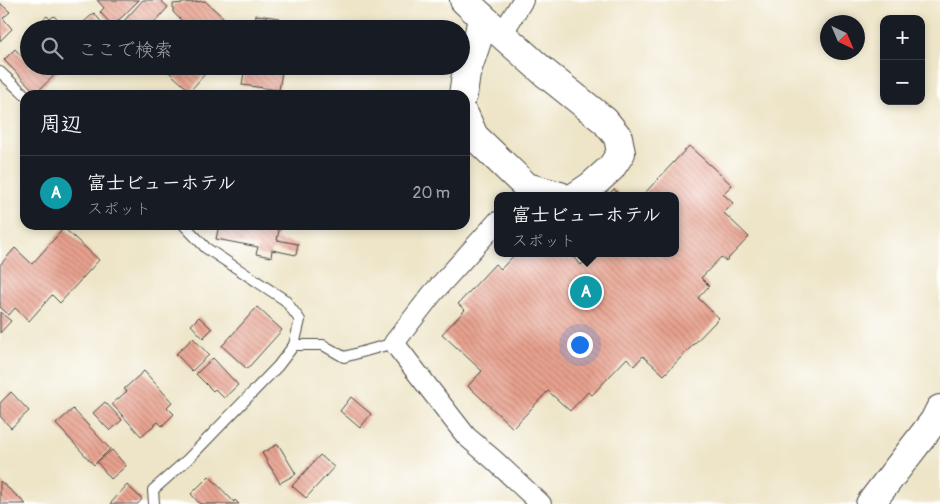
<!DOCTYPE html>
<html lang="ja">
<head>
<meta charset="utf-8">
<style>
	body { margin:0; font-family:Pangolin,"Klee One",sans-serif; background:#20242c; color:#f1f3f6 }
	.controls { position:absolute; right:15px; top:15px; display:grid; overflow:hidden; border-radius:10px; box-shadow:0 2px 8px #0003 }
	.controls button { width:45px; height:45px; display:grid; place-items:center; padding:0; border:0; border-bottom:1px solid #363941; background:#171b24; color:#f1f3f6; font:25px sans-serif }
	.compass { position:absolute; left:820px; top:15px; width:45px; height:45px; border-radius:50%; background:#171b24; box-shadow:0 2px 8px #0003; rotate:136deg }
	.you { position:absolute; left:579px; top:344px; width:18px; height:18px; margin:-12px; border:4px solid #fff; border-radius:50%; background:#1a73e8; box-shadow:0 0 0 8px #1a73e833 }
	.badge { display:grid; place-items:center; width:32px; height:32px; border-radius:50%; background:#d690ce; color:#fff; font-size:16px; font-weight:700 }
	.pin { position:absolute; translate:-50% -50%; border:2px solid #fff; box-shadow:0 1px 5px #0006 }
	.popup { position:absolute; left:494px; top:192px; width:185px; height:65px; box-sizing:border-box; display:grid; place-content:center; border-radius:10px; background:#171b24; filter:drop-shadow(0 1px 4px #0005); font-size:16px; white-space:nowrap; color:#9ea1a6 }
	.popup b { font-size:19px; color:#f1f3f6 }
	.popup::after { content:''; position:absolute; left:50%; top:100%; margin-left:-10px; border:10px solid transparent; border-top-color:#171b24 }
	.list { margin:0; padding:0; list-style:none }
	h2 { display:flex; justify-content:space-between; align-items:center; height:65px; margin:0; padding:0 20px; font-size:21px }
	h2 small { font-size:16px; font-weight:400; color:#9ea1a6 }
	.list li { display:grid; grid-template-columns:32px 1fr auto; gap:15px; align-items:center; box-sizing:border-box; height:75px; padding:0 20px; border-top:1px solid #363941 }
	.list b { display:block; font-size:19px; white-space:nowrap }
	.list p { margin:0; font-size:16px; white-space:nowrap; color:#9ea1a6 }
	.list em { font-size:16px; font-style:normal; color:#9ea1a6 }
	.icon { flex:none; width:28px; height:28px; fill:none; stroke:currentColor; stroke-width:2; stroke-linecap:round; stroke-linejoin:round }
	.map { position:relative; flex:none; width:940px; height:504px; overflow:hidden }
	.search { position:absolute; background:#171b24; box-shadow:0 2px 8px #0003; left:20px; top:20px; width:450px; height:55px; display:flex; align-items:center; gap:12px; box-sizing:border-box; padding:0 18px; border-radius:28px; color:#9ea1a6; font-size:19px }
	.panel { position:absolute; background:#171b24; box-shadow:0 2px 8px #0003; left:20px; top:90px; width:450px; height:140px; border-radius:15px }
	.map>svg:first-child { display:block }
	.building { fill:url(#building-back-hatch) }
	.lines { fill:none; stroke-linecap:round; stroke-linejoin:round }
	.lane-casing { stroke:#484743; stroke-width:12 }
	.street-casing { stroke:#484743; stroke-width:22 }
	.secondary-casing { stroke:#484743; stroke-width:30 }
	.lane { stroke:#fff; stroke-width:10 }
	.street { stroke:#fff; stroke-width:20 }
	.secondary { stroke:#fff; stroke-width:28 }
</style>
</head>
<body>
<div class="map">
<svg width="940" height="504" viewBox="0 0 940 504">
	<defs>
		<pattern id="building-back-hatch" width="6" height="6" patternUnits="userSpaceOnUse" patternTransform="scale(1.25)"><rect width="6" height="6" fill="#e8a18e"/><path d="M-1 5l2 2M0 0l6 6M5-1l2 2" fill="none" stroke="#bc8374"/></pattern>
	</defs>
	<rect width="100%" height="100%" fill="#fff"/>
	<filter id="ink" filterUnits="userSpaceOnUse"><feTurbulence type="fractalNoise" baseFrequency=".02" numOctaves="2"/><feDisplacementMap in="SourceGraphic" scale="10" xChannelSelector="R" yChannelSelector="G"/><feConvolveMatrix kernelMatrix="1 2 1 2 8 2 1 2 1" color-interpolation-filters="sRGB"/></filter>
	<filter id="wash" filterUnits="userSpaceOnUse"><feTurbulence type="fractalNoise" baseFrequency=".0096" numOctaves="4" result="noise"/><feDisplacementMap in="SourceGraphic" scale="20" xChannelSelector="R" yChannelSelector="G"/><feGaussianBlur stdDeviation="1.12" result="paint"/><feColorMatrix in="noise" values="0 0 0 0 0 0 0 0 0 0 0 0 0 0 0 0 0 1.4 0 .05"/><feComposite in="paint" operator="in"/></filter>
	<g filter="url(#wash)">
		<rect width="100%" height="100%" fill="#eee5c8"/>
		<g id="blocks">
			<!-- building -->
			<g class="building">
				<polygon points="97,0 139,0 113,26 100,12 104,8"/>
				<polygon points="143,0 160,0 168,7 149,29 131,29 123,22"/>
				<polygon points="205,1 235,28 234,29 182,29 186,25 173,12 173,4"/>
				<polygon points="0,3 10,12 3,18 12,29 0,41"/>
				<polygon points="94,13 107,29 76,29"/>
				<polygon points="256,15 280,18 278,29 254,29"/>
				<polygon points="47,16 50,19 54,16 66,29 33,29"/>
				<polygon points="15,49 23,58 29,52 29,66 64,66 36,93 4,60"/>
				<polygon points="162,66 212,66 190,91"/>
				<polygon points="245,66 283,66 279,90 242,85"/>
				<polygon points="689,146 732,185 723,194 733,203 724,213 749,237 726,261 721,257 701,278 709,286 698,298 719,318 664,375 643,356 634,366 627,358 592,395 588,392 570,411 548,391 513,428 468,386 482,371 442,334 465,310 458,304 495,264 501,269 516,253 569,253 581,265 593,253 675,253 675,196 642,196"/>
				<polygon points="614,189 621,196 607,196"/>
				<polygon points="219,225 280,225 277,240 298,244 296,255 272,250 271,257 256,254 258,247 216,239"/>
				<polygon points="64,228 99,260 60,303 52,295 29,321 15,308 9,315 0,307 0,265 15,248 32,264"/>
				<polygon points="257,307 282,330 247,369 222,346"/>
				<polygon points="0,312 11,321 0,333"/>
				<polygon points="199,317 212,329 203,338 191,325"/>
				<polygon points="193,338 209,355 192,371 176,354"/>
				<polygon points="213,358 238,385 224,398 215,389 213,391 196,374"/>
				<polygon points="144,371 172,402 167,407 174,414 162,426 158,422 141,436 112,404 127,391 124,389"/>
				<polygon points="11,392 29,411 11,428 0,416 0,403"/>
				<polygon points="351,397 371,414 360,428 340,411"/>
				<polygon points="105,402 122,420 110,431 93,413"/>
				<polygon points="73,409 110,449 94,465 56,424"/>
				<polygon points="278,444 296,474 280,483 262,453"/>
				<polygon points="112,450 126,466 111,479 97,462"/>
				<polygon points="320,455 334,467 306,498 292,486"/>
				<polygon points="209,476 234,502 235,500 239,504 200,504 191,494"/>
				<polygon points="0,481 26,504 0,504"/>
				<polygon points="127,485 142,499 138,504 110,504"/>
			</g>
		</g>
	</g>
	<g filter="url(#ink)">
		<use href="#blocks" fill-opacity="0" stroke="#484743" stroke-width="1"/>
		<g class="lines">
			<!-- lane casing -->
			<g class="lane-casing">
				<g id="lane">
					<polyline points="0,72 25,95"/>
					<polyline points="184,225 206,248 285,300 300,320 294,345"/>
					<polyline points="154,504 153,490 188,459 278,366 294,345 323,345 344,357 394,343"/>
				</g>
			</g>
			<!-- street casing -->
			<g class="street-casing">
				<g id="street">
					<polyline points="502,34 523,0"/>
					<polyline points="497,222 432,294 394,343 466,436 494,460 541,504"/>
				</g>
			</g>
			<!-- secondary casing -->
			<g class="secondary-casing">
				<g id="secondary">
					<polyline points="464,0 482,17 545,73 605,121 618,137 621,153 611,168 591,186 576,196"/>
					<polyline points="463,95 466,74 478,38 482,17"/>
					<polyline points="465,116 474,136 527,187 560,196"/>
					<polyline points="870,504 934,421 940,409"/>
				</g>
			</g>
			<!-- lane -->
			<use href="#lane" class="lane"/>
			<!-- street -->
			<use href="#street" class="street"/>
			<!-- secondary -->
			<use href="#secondary" class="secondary"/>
		</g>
	</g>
</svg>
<div class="controls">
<button>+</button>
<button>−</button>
</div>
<svg class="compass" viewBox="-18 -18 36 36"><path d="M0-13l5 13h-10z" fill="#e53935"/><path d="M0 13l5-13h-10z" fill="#9ea1a6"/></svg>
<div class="you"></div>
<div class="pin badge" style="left:586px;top:292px;background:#0f9aa8">A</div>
<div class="popup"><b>富士ビューホテル</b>スポット</div>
<div class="search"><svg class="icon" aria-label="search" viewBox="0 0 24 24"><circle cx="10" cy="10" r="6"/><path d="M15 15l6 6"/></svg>ここで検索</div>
<section class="panel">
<h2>周辺<small></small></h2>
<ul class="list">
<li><span class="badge" style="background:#0f9aa8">A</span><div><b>富士ビューホテル</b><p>スポット</p></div><em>20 m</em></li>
</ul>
</section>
</div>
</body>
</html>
